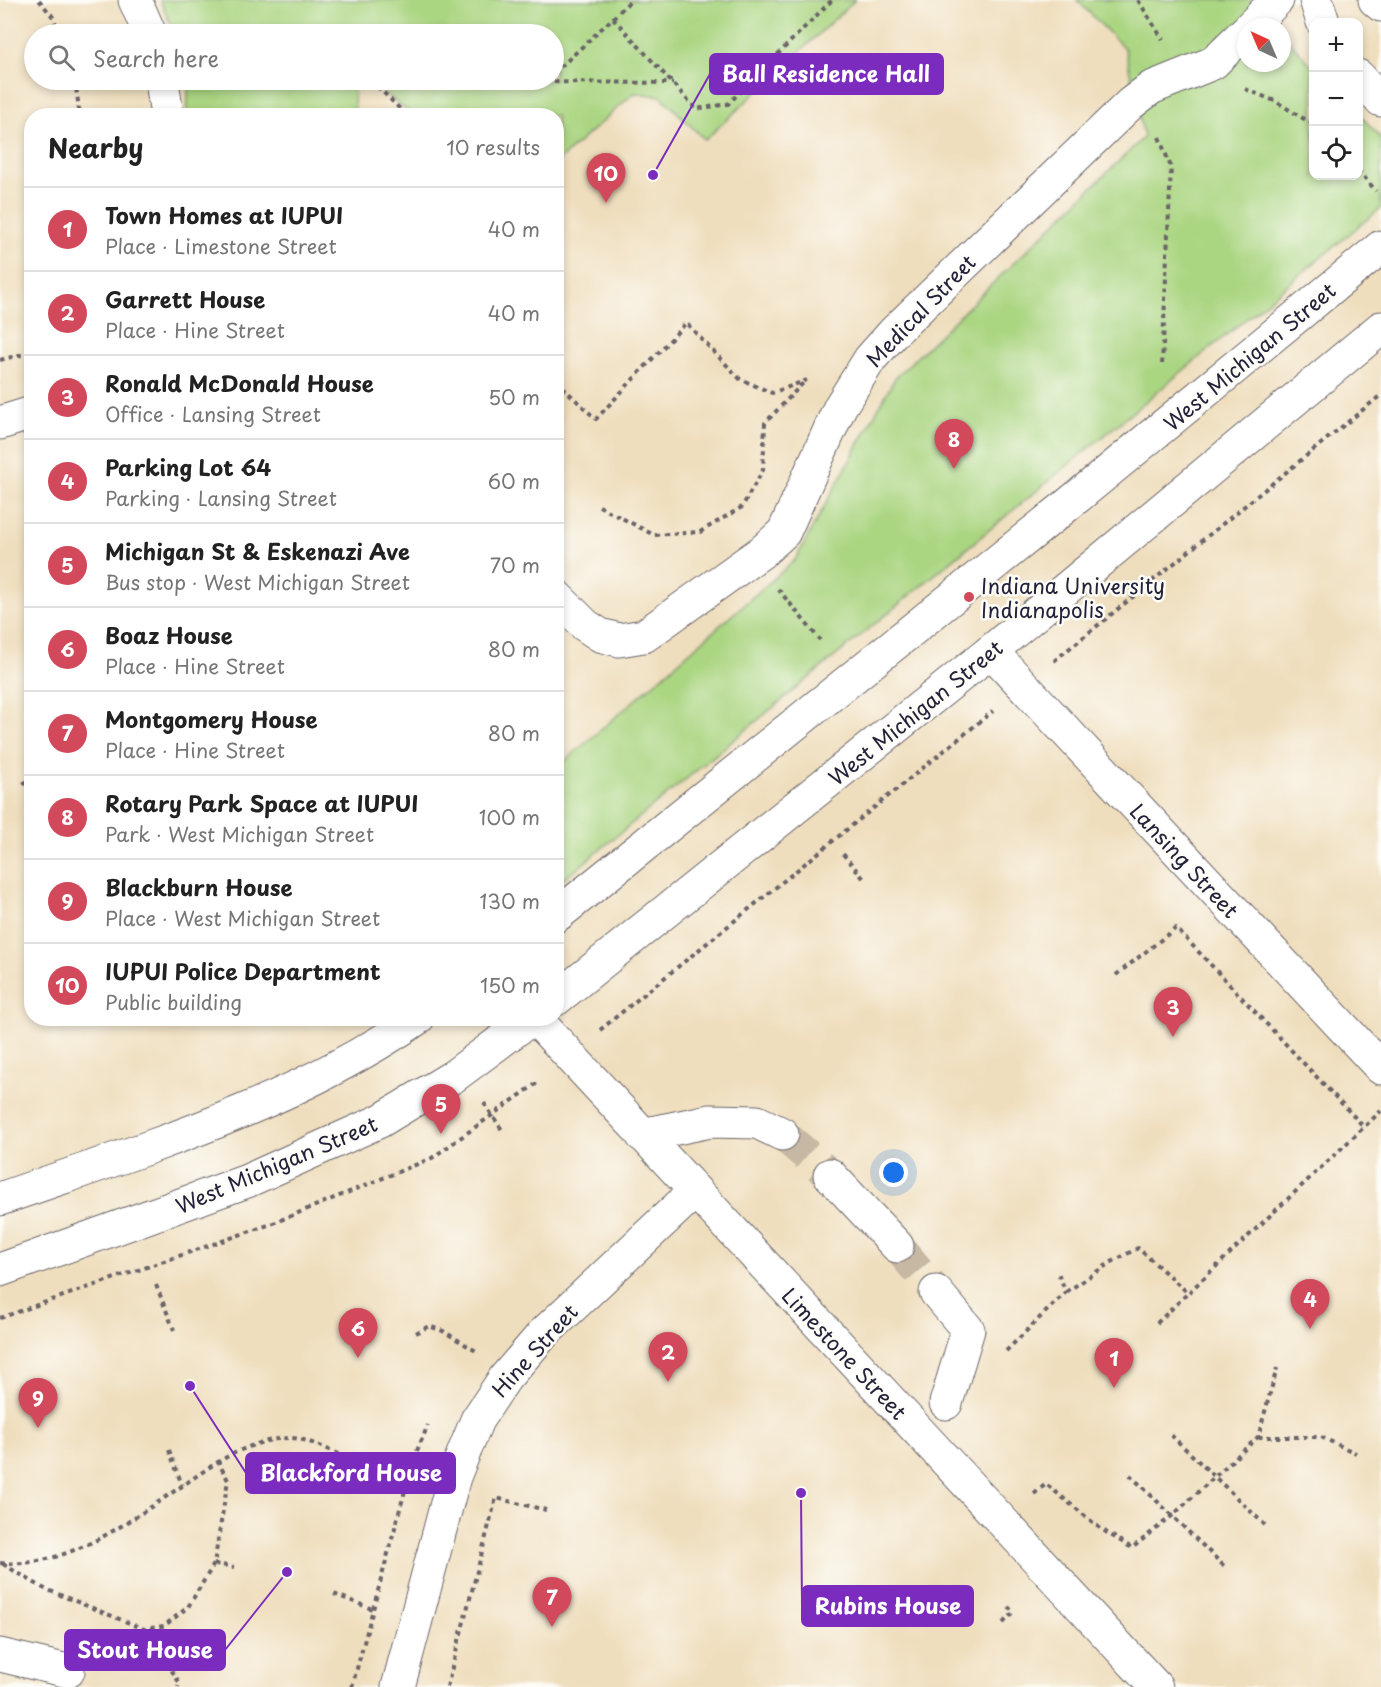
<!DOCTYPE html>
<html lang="en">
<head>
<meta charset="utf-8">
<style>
	body { margin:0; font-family:"Playpen Sans",sans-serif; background:#f2f2f2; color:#222 }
	.controls { position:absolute; right:18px; top:18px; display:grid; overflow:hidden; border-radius:12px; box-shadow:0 3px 9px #0003 }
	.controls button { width:54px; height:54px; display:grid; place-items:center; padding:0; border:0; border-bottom:2px solid #e0e0e0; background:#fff; color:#222; font:30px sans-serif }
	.compass { position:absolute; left:1237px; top:18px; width:54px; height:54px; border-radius:50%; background:#fff; box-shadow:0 3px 9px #0003; rotate:316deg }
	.you { position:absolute; left:894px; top:1173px; width:21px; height:21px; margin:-15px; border:4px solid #fff; border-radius:50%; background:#1a73e8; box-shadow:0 0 0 9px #1a73e833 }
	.badge { display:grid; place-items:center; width:39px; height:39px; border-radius:50%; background:#d1495b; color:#fff; font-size:20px; font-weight:700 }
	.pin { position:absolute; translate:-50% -50px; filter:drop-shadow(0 2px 3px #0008) }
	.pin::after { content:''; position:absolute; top:32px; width:21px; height:18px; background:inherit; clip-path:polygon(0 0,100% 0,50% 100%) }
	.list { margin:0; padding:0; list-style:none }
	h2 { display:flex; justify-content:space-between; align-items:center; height:78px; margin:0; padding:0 24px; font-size:26px }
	h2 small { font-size:20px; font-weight:400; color:#767676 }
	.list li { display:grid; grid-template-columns:39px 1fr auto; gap:18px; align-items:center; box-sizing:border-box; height:84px; padding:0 24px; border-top:2px solid #e0e0e0 }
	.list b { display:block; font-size:22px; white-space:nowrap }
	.list p { margin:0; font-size:20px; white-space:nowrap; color:#767676 }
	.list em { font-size:20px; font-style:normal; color:#767676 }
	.icon { flex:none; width:33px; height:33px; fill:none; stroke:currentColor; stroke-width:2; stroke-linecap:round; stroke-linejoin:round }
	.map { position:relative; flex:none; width:1381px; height:1687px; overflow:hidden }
	.search { position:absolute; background:#fff; box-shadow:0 3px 9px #0003; left:24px; top:24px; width:540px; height:66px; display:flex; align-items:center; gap:15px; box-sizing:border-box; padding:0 21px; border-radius:33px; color:#767676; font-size:22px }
	.panel { position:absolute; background:#fff; box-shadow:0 3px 9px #0003; left:24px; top:108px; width:540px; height:918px; border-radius:24px }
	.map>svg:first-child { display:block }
	.green { fill:#aad581; stroke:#667c5e; stroke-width:1.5 }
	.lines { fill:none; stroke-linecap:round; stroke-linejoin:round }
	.minor-tunnel { stroke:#c6b8a3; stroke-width:33; stroke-dasharray:33 16; stroke-linecap:butt }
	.minor-casing { stroke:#6a6468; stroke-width:35 }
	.major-casing { stroke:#6a6468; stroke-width:35 }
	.path { stroke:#6a6468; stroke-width:4; stroke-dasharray:4.5 4.5; stroke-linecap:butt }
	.minor { stroke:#fff; stroke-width:33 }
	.major { stroke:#fff; stroke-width:33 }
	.poi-dot { fill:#d1495b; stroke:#fdfcf7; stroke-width:2 }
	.labels { text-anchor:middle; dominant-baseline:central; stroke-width:5; stroke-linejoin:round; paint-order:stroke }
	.street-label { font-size:21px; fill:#22223b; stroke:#fdfcf7 }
	.poi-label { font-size:21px; fill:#22223b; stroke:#fdfcf7; text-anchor:start }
	.leader { fill:none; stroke:#7b2cbf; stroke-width:2 }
	.callout-dot { fill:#7b2cbf; stroke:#fdfcf7; stroke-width:2 }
	.callout { fill:#7b2cbf; stroke:#7b2cbf; stroke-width:2 }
	.callout-label { font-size:22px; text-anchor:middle; font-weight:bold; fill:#fff }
</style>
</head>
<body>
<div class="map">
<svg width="1381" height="1687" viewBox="0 0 1381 1687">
	<rect width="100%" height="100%" fill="#fdfcf7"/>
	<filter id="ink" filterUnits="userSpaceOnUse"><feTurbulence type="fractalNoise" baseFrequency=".0167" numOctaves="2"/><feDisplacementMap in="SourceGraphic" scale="12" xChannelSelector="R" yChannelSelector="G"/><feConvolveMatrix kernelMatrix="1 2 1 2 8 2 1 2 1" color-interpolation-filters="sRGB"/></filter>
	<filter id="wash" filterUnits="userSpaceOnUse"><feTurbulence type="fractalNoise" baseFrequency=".008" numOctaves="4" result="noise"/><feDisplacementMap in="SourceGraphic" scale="24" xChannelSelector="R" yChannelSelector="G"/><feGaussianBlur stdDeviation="1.35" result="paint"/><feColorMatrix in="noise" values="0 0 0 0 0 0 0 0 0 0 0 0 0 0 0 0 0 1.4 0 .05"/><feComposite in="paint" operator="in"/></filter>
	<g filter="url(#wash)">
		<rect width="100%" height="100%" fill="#efdebd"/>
		<!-- green -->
		<g class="green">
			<polygon points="160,0 855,0 705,140 661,96 634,93 557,162 556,116 412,115 369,80 554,80 554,34 175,34"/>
			<polygon points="1077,0 1250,0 1276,27 1246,27 1246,63 1282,63 1282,33 1313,67 1314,176 1358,176 1359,114 1381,138 1381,208 557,885 557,768 795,560 895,378 1144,137 1125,49"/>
			<polygon points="189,80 353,80 355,114 187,115"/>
		</g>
	</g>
	<g filter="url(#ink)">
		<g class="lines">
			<!-- minor-tunnel -->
			<g class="minor-tunnel">
				<polyline points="782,1134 830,1175"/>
				<polyline points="897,1246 936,1292"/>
			</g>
			<!-- minor casing -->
			<g class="minor-casing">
				<g id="minor">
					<polyline points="135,0 150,34"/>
					<polyline points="1316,0 1323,22"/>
					<polyline points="1375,0 1381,5"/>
					<polyline points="1250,27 1277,0"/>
					<polyline points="1358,76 1381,100"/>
					<polyline points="162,80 167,116"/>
					<polyline points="0,423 32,413"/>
					<polyline points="556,596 585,625 600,635 619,640 644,636 763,551 784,532 840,407 870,359 895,331 1130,104 1151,88 1213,63 1246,31"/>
					<polyline points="991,651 1381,1068"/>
					<polyline points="535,1018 1156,1687"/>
					<polyline points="642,1135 710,1121 757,1122 782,1134"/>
					<polyline points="830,1175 897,1246"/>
					<polyline points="936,1292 968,1330 946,1403"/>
					<polyline points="0,1655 68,1671"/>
					<polyline points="398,1687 454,1477 477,1420 505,1378 543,1334 694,1192"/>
				</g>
			</g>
			<!-- major casing -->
			<g class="major-casing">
				<g id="major">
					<polyline points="556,916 1065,507 1381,247"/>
					<polyline points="556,999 991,651 1381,328"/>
					<path d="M0,1199c143,-50 291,-94 418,-181"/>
					<polyline points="0,1270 247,1181 380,1121 454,1076 532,1018"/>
				</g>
			</g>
			<!-- path -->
			<g class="path">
				<polyline points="39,0 53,17 60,34"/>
				<polyline points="1138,0 1163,40"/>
				<polyline points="613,18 631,0"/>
				<polyline points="554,73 613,18 696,109 728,104 832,0"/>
				<polyline points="75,80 80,116"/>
				<polyline points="371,80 407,116"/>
				<polyline points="409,80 544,82 547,80"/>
				<polyline points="545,82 673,83"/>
				<polyline points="1245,89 1275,101 1314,125"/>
				<polyline points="1159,137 1171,167 1162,366"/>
				<polyline points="1358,170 1376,191"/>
				<polyline points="0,360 19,355 32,356"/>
				<polyline points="556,381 596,419 686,323 740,379 772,393 807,380"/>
				<polyline points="599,506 654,535 700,532 742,507 763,470 765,423 804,382"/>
				<polyline points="778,589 820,640"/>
				<polyline points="1054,661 1381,395"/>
				<polyline points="24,781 32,794"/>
				<polyline points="843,854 864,879"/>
				<polyline points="1116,975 1176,928 1363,1126"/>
				<polyline points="600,1030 993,711"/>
				<polyline points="484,1103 502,1130"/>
				<polyline points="156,1285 174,1330"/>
				<polyline points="1066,1292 1110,1263 1138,1248 1188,1293 1381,1111"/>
				<polyline points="0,1318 271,1224 432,1158 540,1081"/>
				<polyline points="1157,1323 1188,1293"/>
				<polyline points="416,1333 429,1326 443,1331 476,1351"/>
				<polyline points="1006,1351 1066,1292 1058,1273"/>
				<polyline points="1171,1435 1265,1525"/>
				<polyline points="1258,1437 1321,1437 1356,1453"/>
				<polyline points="169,1450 182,1485"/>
				<polyline points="417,1451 428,1425"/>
				<polyline points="1130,1475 1224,1566"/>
				<polyline points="1034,1494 1046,1484 1101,1529 1132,1548 1172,1516 1258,1437 1277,1368"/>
				<path d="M0,1563c68,6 131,-43 185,-79 31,-22 67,-46 107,-46 17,1 39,14 56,19 20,6 41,11 61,17"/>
				<polyline points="3,1564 43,1588 144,1629 164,1626 188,1607 214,1564 228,1480 218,1462"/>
				<polyline points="214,1564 234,1567"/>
				<polyline points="334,1594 372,1609"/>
				<polyline points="1003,1623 1011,1615 1008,1610 1011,1607"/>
				<polyline points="145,1647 165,1660 179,1682 178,1687"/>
				<polyline points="141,1656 155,1627"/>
				<polyline points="352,1687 410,1472"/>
				<polyline points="447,1687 496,1498 546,1510"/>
			</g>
			<!-- minor -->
			<use href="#minor" class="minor"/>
			<!-- major -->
			<use href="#major" class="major"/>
		</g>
	</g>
	<!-- markers -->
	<circle class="poi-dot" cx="969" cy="597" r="6"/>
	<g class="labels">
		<!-- street labels -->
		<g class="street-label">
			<text transform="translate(920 310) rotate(-46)">Medical Street</text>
			<text transform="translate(1249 356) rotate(-40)">West Michigan Street</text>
			<text transform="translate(915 712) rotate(-39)">West Michigan Street</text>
			<text transform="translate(1185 860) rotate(47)">Lansing Street</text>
			<text transform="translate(276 1164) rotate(-23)">West Michigan Street</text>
			<text transform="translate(534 1350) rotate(-48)">Hine Street</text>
			<text transform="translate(845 1353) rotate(47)">Limestone Street</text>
		</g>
		<!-- poi labels -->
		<g class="poi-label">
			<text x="981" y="585">Indiana University<tspan x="981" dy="24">Indianapolis</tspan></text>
		</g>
	</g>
	<!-- callouts -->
	<path class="leader" d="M653 175L710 74M190 1386L246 1473M801 1493L802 1606M287 1572L225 1650"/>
	<g class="callout-dot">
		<circle cx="653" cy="175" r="6"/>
		<circle cx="190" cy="1386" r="6"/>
		<circle cx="801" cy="1493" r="6"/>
		<circle cx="287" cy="1572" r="6"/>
	</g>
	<g class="callout">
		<rect x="710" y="54" width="233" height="40" rx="6"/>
		<rect x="246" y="1453" width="209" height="40" rx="6"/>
		<rect x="802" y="1586" width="171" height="40" rx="6"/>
		<rect x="65" y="1630" width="160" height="40" rx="6"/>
	</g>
	<g class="callout-label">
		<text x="826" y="82">Ball Residence Hall</text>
		<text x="351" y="1481">Blackford House</text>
		<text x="888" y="1614">Rubins House</text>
		<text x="145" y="1658">Stout House</text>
	</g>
</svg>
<div class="controls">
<button>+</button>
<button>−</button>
<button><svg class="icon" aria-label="locate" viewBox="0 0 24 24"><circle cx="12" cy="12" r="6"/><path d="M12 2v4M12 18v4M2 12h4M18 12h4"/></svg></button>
</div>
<svg class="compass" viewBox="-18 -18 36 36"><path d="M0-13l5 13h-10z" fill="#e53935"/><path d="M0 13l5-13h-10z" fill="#767676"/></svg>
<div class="you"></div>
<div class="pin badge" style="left:1114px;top:1388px">1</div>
<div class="pin badge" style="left:668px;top:1382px">2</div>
<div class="pin badge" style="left:1173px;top:1037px">3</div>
<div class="pin badge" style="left:1310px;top:1329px">4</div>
<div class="pin badge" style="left:441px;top:1134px">5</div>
<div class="pin badge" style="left:358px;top:1358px">6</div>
<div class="pin badge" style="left:552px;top:1627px">7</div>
<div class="pin badge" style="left:954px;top:469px">8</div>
<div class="pin badge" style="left:38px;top:1428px">9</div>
<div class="pin badge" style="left:606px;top:203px">10</div>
<div class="search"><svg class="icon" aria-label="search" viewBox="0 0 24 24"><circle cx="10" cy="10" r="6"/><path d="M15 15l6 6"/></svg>Search here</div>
<section class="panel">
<h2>Nearby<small>10 results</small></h2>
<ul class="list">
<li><span class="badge">1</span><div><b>Town Homes at IUPUI</b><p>Place · Limestone Street</p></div><em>40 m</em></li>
<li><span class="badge">2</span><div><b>Garrett House</b><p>Place · Hine Street</p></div><em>40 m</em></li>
<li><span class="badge">3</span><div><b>Ronald McDonald House</b><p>Office · Lansing Street</p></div><em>50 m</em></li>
<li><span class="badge">4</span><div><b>Parking Lot 64</b><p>Parking · Lansing Street</p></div><em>60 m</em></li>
<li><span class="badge">5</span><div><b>Michigan St &amp; Eskenazi Ave</b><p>Bus stop · West Michigan Street</p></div><em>70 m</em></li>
<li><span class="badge">6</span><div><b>Boaz House</b><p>Place · Hine Street</p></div><em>80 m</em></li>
<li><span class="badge">7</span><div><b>Montgomery House</b><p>Place · Hine Street</p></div><em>80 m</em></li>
<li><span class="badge">8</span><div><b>Rotary Park Space at IUPUI</b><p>Park · West Michigan Street</p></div><em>100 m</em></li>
<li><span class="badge">9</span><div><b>Blackburn House</b><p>Place · West Michigan Street</p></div><em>130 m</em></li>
<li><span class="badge">10</span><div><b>IUPUI Police Department</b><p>Public building</p></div><em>150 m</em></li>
</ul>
</section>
</div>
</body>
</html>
